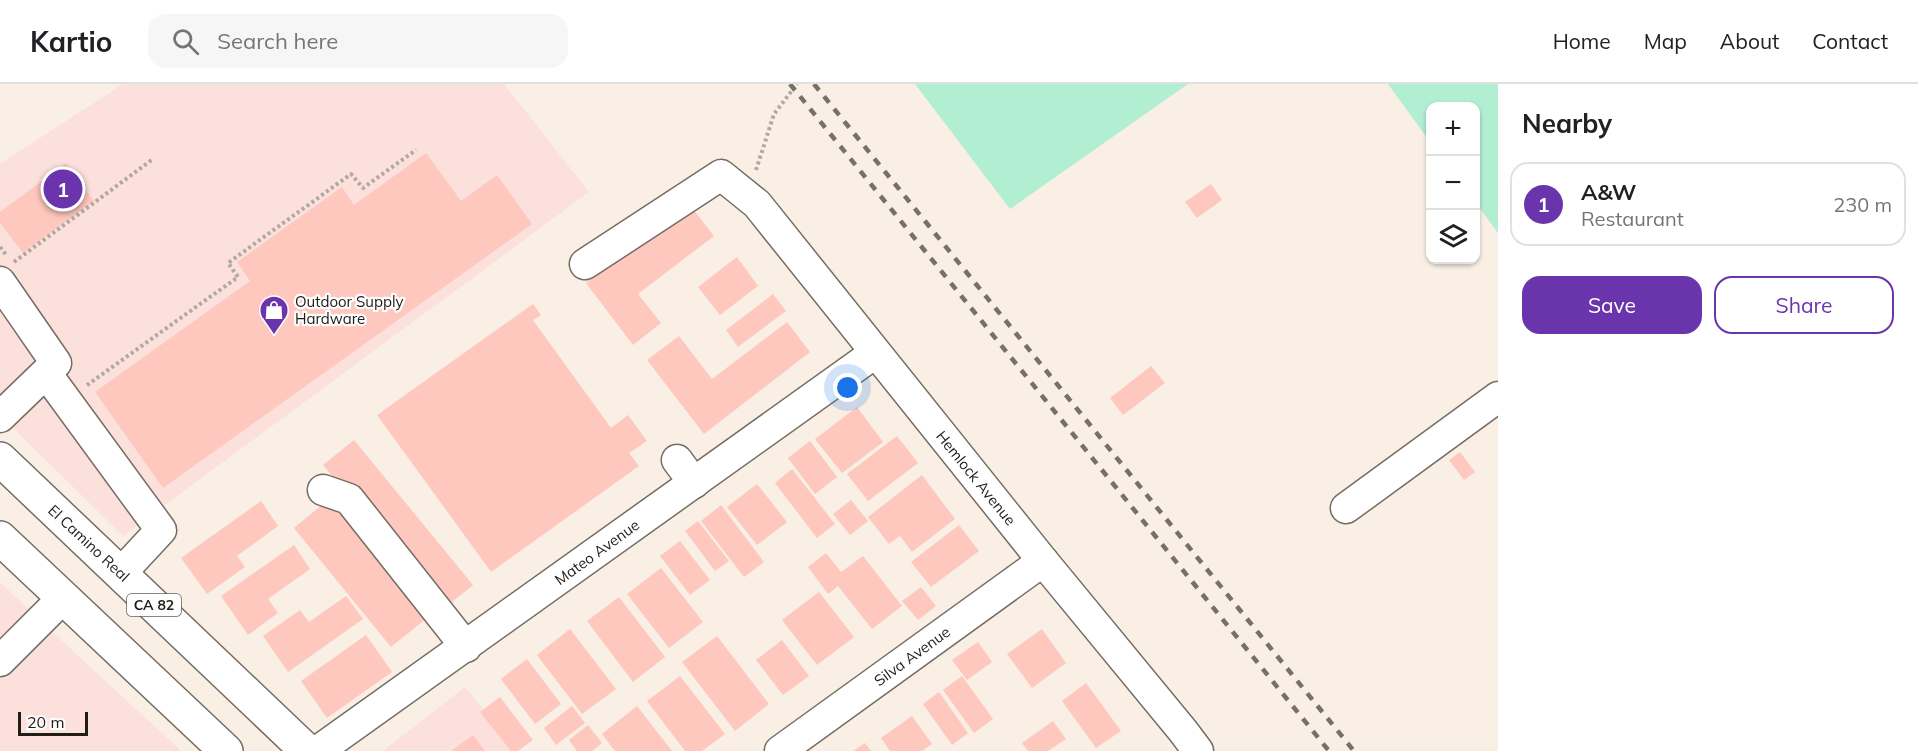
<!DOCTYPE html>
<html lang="en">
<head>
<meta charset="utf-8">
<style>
	body { margin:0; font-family:Mulish,sans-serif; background:#f6f6f6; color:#202124 }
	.controls { position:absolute; right:18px; top:18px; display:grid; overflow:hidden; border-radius:12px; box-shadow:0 2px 4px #0004 }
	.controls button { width:54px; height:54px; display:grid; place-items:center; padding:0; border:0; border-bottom:2px solid #e0e0e0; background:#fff; color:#202124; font:30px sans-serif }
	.scale { position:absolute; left:18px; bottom:15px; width:70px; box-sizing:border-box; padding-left:6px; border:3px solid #201d19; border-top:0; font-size:16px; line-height:21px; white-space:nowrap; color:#201d19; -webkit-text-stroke:4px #fefefe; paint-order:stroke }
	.you { position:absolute; left:848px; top:304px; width:21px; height:21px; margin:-15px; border:4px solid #fff; border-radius:50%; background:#1a73e8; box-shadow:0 0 0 9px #1a73e833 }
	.badge { display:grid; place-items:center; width:39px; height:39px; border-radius:50%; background:#6a35ac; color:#fff; font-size:20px; font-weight:700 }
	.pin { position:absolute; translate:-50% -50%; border:3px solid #fff; box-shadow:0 2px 6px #0006 }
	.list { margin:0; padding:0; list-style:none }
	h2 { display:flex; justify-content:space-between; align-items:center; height:78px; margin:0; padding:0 24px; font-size:26px }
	h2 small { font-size:20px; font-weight:400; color:#757577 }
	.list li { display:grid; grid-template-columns:39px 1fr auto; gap:18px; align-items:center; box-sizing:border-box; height:84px; margin:0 12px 12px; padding:0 12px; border:2px solid #e0e0e0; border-radius:18px }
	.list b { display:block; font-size:22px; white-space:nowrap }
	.list p { margin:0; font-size:20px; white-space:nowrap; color:#757577 }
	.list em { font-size:20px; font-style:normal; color:#757577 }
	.actions { display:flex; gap:12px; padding:18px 24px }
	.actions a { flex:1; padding:14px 0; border:2px solid #6a35ac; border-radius:18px; text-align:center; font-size:21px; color:#6a35ac }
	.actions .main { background:#6a35ac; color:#fff }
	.icon { flex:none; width:33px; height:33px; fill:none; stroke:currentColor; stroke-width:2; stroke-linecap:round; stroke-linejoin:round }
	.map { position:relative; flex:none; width:1498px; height:667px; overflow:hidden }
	header { display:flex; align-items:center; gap:36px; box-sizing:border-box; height:84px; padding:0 30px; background:#fff; border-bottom:2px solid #e0e0e0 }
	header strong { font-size:28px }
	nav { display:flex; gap:33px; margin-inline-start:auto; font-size:21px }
	.search { width:420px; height:54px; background:#f6f6f6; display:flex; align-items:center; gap:15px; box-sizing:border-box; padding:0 21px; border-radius:18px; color:#757577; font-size:22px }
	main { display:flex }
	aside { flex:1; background:#fff }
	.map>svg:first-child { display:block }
	.commercial { fill:#fbe0dc }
	.green { fill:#b2eed1 }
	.building { fill:#fec8be }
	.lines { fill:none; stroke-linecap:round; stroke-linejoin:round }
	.minor-casing { stroke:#756c63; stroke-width:33 }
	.major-casing { stroke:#756c63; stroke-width:36 }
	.path { stroke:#b1a9a1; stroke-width:4; stroke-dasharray:3 3; stroke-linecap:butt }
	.minor { stroke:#fff; stroke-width:30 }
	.major { stroke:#fff; stroke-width:33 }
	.rail { stroke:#757069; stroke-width:4.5; stroke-dasharray:8 8; stroke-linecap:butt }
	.labels { text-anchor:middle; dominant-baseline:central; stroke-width:4.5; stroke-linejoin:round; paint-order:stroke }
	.shield { fill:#fefefe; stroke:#63605e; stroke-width:1.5 }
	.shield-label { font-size:14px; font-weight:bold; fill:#201d19 }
	.poi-label { font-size:15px; fill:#201d19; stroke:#fefefe; text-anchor:start }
	.street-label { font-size:15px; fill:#201d19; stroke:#fefefe }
</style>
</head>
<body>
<header>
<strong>Kartio</strong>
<div class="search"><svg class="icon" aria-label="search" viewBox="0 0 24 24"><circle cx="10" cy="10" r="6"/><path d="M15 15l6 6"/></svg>Search here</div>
<nav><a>Home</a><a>Map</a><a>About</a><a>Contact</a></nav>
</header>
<main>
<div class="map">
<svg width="1498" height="667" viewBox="0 0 1498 667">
	<rect width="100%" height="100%" fill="#f9efe5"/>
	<!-- commercial -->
	<g class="commercial">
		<polygon points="123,0 504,0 589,108 123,452 0,331 0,80"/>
		<polygon points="0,498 48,544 181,667 0,667"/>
		<polygon points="465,603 517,667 383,667"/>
	</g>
	<!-- green -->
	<g class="green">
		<polygon points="915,0 1188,0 1010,125"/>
		<polygon points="1388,0 1498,0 1498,149 1476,119 1476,22 1430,22 1430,58"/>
	</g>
	<!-- building -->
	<g class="building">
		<polygon points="426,69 461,117 497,91 532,140 163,404 95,308 250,197 237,178 342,103 354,121"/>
		<polygon points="66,79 94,117 23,169 0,139 0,128"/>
		<polygon points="1211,100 1222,116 1197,134 1185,118"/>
		<polygon points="689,120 714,152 638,210 661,239 633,261 586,199"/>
		<polygon points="737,173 758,202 720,231 698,203"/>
		<polygon points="773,210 786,227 738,263 726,246"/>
		<polygon points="533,220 541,231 533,236 611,344 628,331 647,357 629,369 639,382 491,488 377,331"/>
		<polygon points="787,238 810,268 704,350 647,276 679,252 712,295"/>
		<polygon points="1151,282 1165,299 1123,331 1110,314"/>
		<polygon points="857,323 883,358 842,389 815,355"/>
		<polygon points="897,352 918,379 868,417 847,390"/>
		<polygon points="354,356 473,501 442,526 323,381"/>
		<polygon points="810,357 837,393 815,410 788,374"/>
		<polygon points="1460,368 1475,388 1464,396 1449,376"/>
		<polygon points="792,385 835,440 817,454 775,399"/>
		<polygon points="922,391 955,435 912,468 900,452 889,460 868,433"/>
		<polygon points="757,400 787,438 757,461 727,423"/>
		<polygon points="329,415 427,534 391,563 294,444"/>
		<polygon points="851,416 868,437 850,451 833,430"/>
		<polygon points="261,417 278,442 237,472 245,483 207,510 181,474"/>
		<polygon points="721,421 764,478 744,493 701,437"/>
		<polygon points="698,437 729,477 715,487 685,447"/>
		<polygon points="959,441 979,467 931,503 911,478"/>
		<polygon points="680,457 710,496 690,511 660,472"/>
		<polygon points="294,461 310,485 268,515 278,529 248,551 221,512"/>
		<polygon points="826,469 841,488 863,472 902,522 872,545 838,502 828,510 808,483"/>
		<polygon points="661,484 703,538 669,564 627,510"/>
		<polygon points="921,503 936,522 918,536 902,517"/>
		<polygon points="819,508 854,553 817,581 782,536"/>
		<polygon points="346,512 363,535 288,588 263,552 300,526 309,538"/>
		<polygon points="619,513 665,573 633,598 587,537"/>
		<polygon points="570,545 616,605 582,630 537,571"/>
		<polygon points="1042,545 1066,579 1032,604 1007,570"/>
		<polygon points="366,551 392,588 327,634 301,597"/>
		<polygon points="717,552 769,620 735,647 682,578"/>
		<polygon points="782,556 809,592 783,611 756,576"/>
		<polygon points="978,558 992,578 967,596 952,576"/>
		<polygon points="527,575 561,620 535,640 501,595"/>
		<polygon points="680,592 725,650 702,667 685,667 647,617"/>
		<polygon points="962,592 993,635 974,649 943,606"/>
		<polygon points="1086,599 1121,647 1096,664 1062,617"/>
		<polygon points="939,608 968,649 952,661 923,620"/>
		<polygon points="500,613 533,656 518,667 511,667 480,628"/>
		<polygon points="572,622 585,639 556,661 544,644"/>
		<polygon points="637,622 672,667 615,667 602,650"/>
		<polygon points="912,632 932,660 922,667 890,667 881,654"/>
		<polygon points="1053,637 1066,655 1048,667 1028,667 1022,659"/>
		<polygon points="588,641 602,659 592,667 577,667 569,656"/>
		<polygon points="473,651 485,667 451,667"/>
		<polygon points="865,659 871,667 853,667"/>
	</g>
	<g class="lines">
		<!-- minor casing -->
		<g class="minor-casing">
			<g id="minor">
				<polyline points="585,180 721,91 757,120 1043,477 1183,647 1198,667"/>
				<polyline points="0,198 56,279 0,333"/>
				<polyline points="46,289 161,446 121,489"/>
				<polyline points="677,376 694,399"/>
				<polyline points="323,406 349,415 466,563"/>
				<polyline points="1346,424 1498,313"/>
				<polyline points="0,577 64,513"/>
				<polyline points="318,667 875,269"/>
				<polyline points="780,667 1043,477"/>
			</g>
		</g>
		<!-- major casing -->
		<g class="major-casing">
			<g id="major">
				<polyline points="0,375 307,667"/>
				<polyline points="0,454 226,667"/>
			</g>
		</g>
		<!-- path -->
		<g class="path">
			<polyline points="756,86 774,30 797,0"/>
			<polyline points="0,163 7,172"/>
			<polyline points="14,178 153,75"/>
			<polyline points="87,301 238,193 228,179 351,90 363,104 416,66"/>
		</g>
		<!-- minor -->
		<use href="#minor" class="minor"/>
		<!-- major -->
		<use href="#major" class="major"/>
		<!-- rail -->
		<g class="rail">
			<polyline points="790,0 1329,667"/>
			<polyline points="814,0 1354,667"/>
		</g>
	</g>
	<!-- icons -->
	<defs>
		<g id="shop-pin" transform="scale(1.5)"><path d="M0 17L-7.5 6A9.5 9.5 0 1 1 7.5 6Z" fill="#6a35ac" stroke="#fefefe"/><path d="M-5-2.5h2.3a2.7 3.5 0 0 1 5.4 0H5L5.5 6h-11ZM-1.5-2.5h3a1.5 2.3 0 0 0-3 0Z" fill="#fff"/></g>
	</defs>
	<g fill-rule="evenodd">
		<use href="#shop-pin" x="274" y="226"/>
	</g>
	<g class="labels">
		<!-- shield labels -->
		<rect class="shield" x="127" y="510" width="54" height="22" rx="4.5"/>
		<g class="shield-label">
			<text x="154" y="521">CA 82</text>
		</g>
		<!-- poi labels -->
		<g class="poi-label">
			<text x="295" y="217">Outdoor Supply<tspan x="295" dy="17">Hardware</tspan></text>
		</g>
		<!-- street labels -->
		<g class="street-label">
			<text transform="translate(976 394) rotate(51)">Hemlock Avenue</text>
			<text transform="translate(89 459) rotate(43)">El Camino Real</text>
			<text transform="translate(597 468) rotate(-36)">Mateo Avenue</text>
			<text transform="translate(912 572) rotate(-36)">Silva Avenue</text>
		</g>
	</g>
</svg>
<div class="controls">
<button>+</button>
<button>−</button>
<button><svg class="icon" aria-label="layers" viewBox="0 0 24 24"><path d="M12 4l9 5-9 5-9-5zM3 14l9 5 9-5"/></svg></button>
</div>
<div class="scale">20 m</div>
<div class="you"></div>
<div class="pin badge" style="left:63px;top:105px">1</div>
</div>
<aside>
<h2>Nearby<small></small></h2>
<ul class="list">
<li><span class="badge">1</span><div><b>A&amp;W</b><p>Restaurant</p></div><em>230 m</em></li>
</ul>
<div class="actions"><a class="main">Save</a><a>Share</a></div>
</aside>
</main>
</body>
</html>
